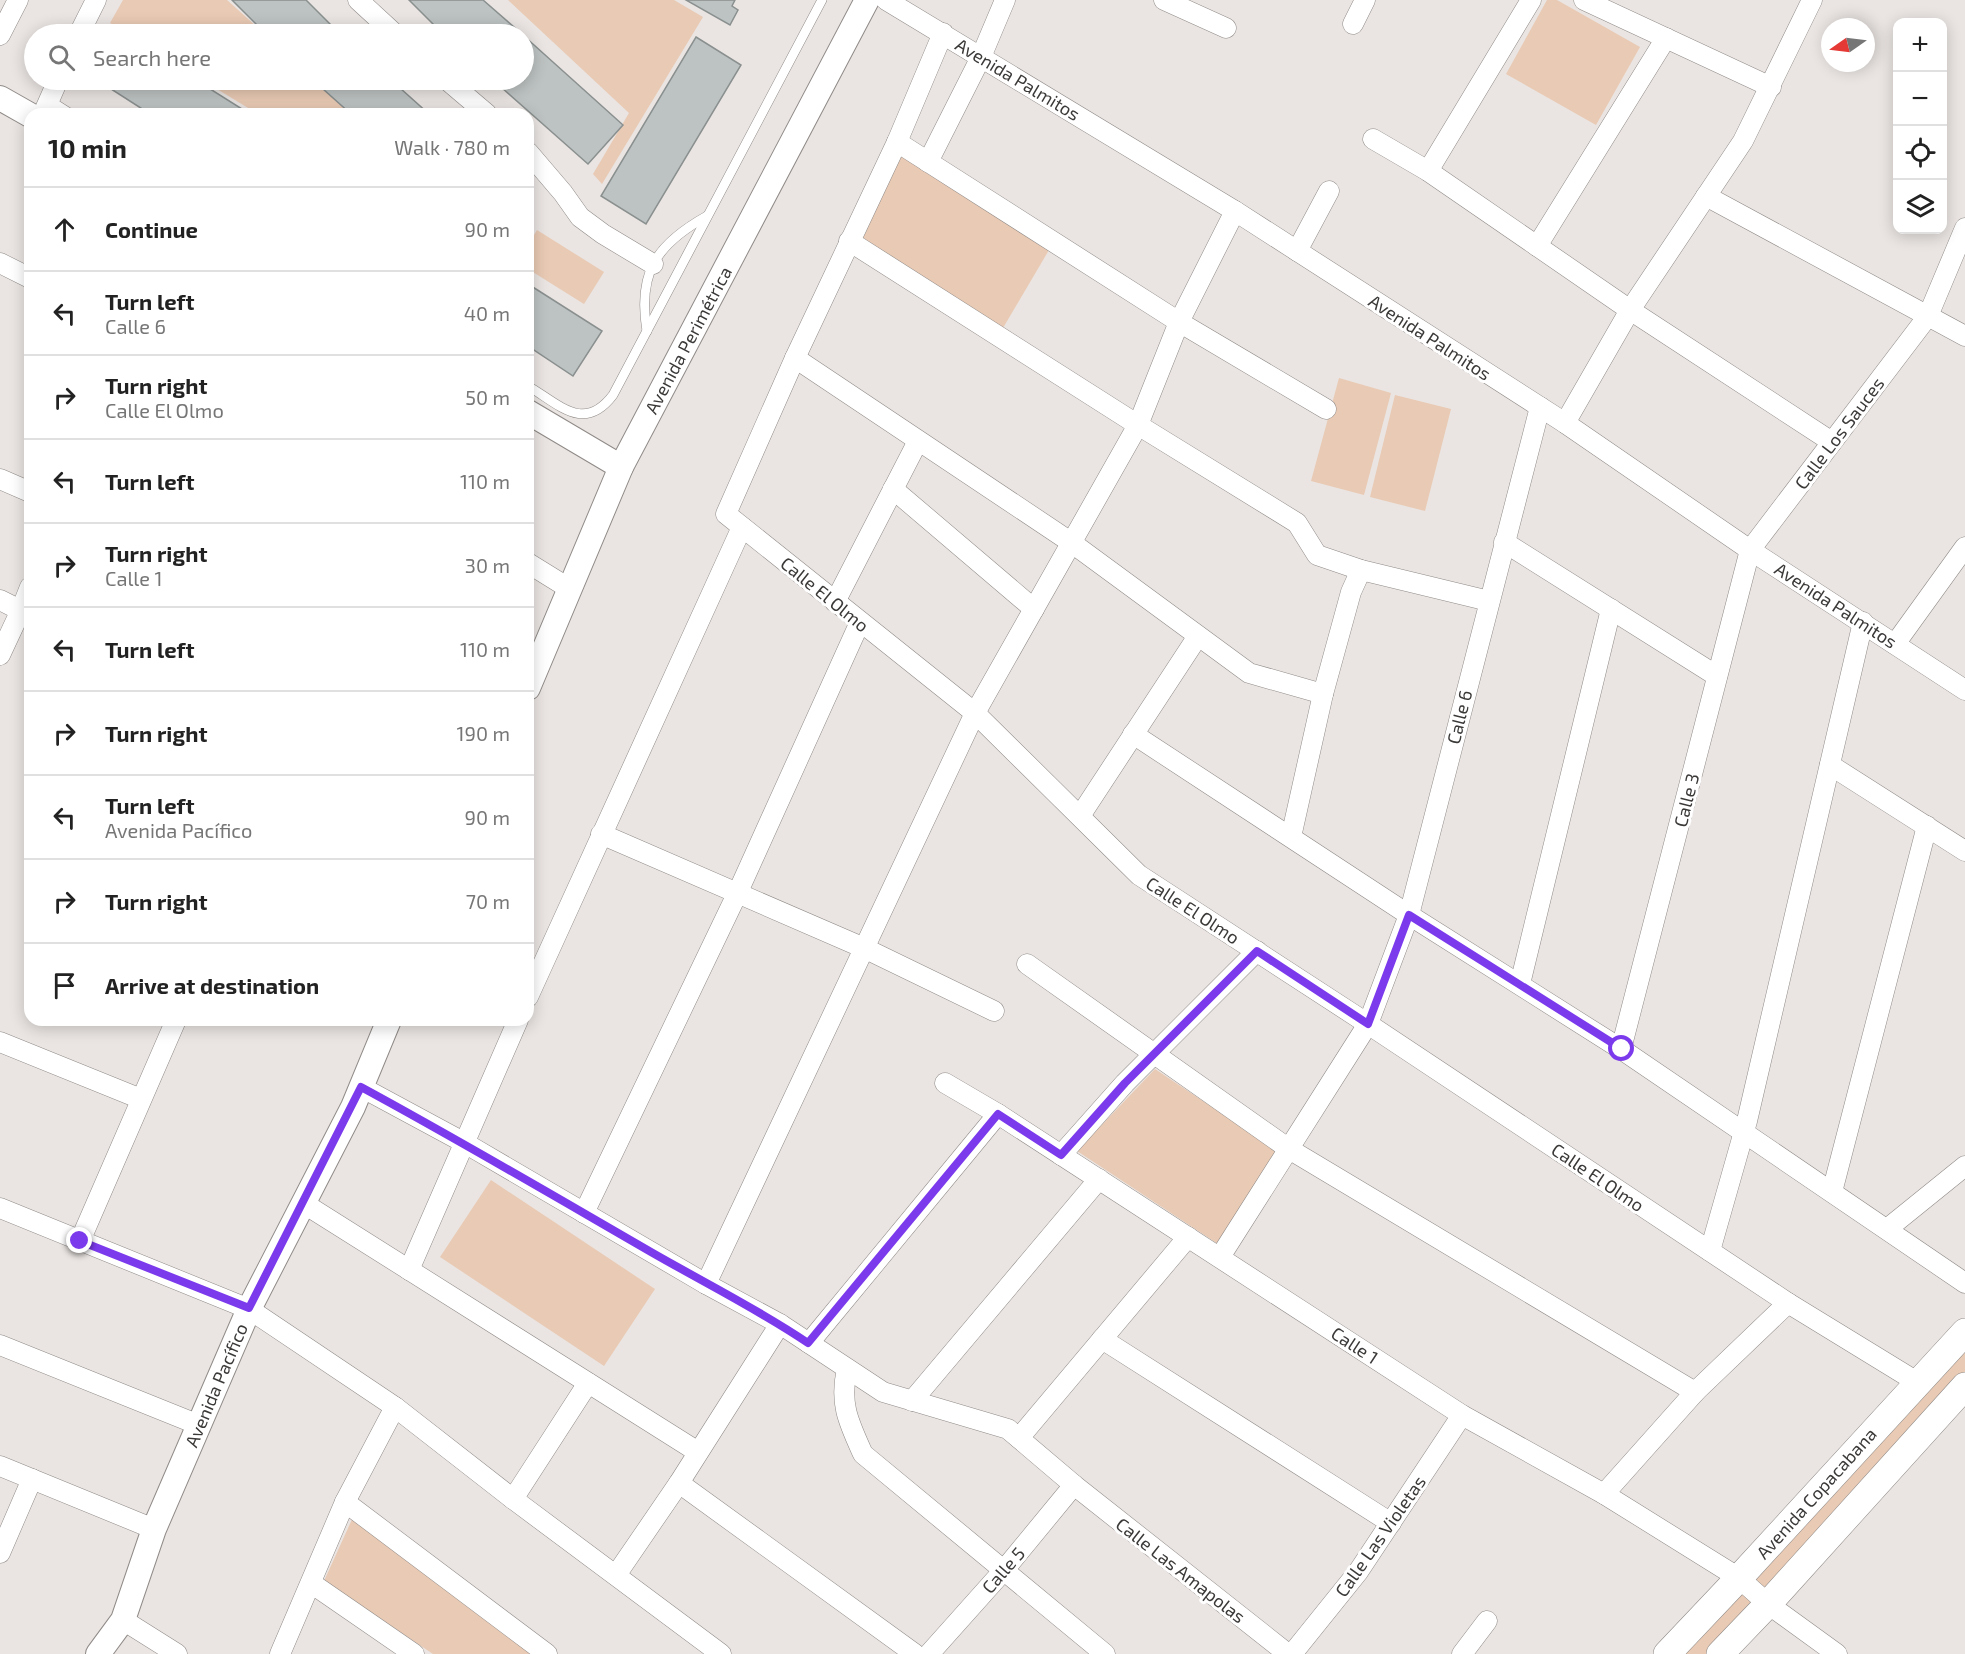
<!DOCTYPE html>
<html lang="en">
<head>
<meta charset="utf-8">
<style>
	body { margin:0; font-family:"Exo 2",sans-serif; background:#f2f2f2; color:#222 }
	.controls { position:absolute; right:18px; top:18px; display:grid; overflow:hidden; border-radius:12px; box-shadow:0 3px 15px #0003 }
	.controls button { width:54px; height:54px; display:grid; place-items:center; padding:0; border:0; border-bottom:2px solid #e0e0e0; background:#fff; color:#222; font:30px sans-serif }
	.compass { position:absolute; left:1821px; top:18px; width:54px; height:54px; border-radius:50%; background:#fff; box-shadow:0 3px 15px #0003; rotate:256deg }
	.stop { position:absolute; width:18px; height:18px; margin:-14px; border:4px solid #7c3aed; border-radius:50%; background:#fff }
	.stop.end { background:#7c3aed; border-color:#fff; box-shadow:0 2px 6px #0008 }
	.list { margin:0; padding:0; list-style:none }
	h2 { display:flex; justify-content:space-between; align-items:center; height:78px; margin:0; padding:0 24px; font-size:26px }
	h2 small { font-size:20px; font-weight:400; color:#767676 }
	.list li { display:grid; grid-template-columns:39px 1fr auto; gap:18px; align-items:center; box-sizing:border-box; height:84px; padding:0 24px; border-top:2px solid #e0e0e0 }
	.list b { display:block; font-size:22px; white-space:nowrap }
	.list p { margin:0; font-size:20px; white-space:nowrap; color:#767676 }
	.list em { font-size:20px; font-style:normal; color:#767676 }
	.icon { flex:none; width:33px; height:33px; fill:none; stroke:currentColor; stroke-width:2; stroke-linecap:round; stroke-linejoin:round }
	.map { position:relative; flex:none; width:1965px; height:1654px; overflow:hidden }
	.search { position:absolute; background:#fff; box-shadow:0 3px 15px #0003; left:24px; top:24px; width:510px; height:66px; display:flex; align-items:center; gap:15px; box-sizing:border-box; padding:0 21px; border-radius:33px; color:#767676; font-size:22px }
	.panel { position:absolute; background:#fff; box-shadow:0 3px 15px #0003; left:24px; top:108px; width:510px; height:918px; border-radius:18px }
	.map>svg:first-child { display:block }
	.green { fill:#e9cab4 }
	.building { fill:#bdc3c2; stroke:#8a908f; stroke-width:1.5 }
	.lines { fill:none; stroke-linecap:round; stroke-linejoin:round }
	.service-casing { stroke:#908b88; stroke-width:10 }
	.minor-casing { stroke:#908b88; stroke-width:21 }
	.tertiary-casing { stroke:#908b88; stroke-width:26 }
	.secondary-casing { stroke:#908b88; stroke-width:28 }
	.service { stroke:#fff; stroke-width:9 }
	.minor { stroke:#fff; stroke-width:20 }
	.tertiary { stroke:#fff; stroke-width:24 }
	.secondary { stroke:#fff; stroke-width:27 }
	.route { stroke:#7c3aed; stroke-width:8 }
	.labels { text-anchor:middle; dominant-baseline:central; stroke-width:6; stroke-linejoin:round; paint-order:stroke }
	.street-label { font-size:18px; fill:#3c3a39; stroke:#fff }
</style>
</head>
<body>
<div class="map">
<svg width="1965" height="1654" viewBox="0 0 1965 1654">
	<rect width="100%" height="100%" fill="#eae5e2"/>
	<!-- green -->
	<g class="green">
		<polygon points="123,0 227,0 265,34 129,34 110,23"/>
		<polygon points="508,0 674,0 703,17 602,184 593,174 629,113"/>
		<polygon points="1547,0 1557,0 1640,47 1596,125 1506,74"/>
		<polygon points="202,80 314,80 351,114 258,114"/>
		<polygon points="898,152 1049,250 1003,328 857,236"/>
		<polygon points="537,230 604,272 584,304 528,269 528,245"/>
		<polygon points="1339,378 1391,393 1364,495 1311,481"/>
		<polygon points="1395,395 1451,409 1425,511 1370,497"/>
		<polygon points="1155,1069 1279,1152 1218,1244 1077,1151"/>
		<polygon points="491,1180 655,1289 604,1366 440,1257"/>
		<polygon points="1965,1339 1965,1381 1768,1596 1748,1575"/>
		<polygon points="354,1515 536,1654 433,1654 324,1581"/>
		<polygon points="1736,1588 1759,1608 1714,1654 1673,1654"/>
	</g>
	<!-- building -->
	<g class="building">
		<polygon points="232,0 306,0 340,34 266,34"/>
		<polygon points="409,0 483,0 522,34 443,34"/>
		<polygon points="686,0 735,0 732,6 738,10 730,25"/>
		<polygon points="524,36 623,125 588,164 493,80 524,80"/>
		<polygon points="696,37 741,65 646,224 601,196"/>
		<polygon points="97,80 196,80 250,114 150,114"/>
		<polygon points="313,80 391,80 429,114 351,114"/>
		<polygon points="528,284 602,331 573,376 528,346"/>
	</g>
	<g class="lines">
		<!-- service casing -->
		<g class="service-casing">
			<g id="service">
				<polyline points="49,100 71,114"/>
				<path d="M647,331c-10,-59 10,-87 60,-115"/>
				<path d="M528,386c32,19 56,47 85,9l209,-395"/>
			</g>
		</g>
		<!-- minor casing -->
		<g class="minor-casing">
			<g id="minor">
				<polyline points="358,0 395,34"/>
				<polyline points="886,0 1235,211 1565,423 1750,550 1965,690"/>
				<polyline points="1164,0 1226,28"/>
				<polyline points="1584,0 1771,87"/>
				<polyline points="1353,24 1365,0"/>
				<polyline points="943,33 897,142 795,358 726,514 975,713 1139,875 1368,1024 1788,1303 1917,1382"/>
				<polyline points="79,34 96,0"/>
				<polyline points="0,35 18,0"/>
				<polyline points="447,80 487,114"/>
				<polyline points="43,114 58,80"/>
				<polyline points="1373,139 1428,171 1630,310 1832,442"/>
				<polyline points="897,142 1179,322 1326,409"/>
				<polyline points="528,152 563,193 580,217 603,234 653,264"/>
				<polyline points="928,162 981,57 1005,0"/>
				<polyline points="1428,171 1531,0"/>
				<polyline points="1706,196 1965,336"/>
				<polyline points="849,241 1138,425 1297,523 1317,555 1361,570 1489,601"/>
				<polyline points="1537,246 1666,38"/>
				<polyline points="1297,251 1329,191"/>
				<polyline points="0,263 30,278"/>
				<polyline points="795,358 1072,543 1249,673 1323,694"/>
				<polyline points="1565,423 1630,310 1743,141 1812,0"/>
				<polyline points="0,479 30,492"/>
				<polyline points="893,489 1034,609"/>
				<polyline points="1504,542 1717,676"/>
				<polyline points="528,563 570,589"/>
				<polyline points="0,600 30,615"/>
				<polyline points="835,602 918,441"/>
				<polyline points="1895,644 1965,547"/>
				<polyline points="0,655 21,610 30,587"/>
				<polyline points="1133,734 1409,915 1621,1049 1965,1283"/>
				<polyline points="1830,765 1965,851"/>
				<polyline points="1080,816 1198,636"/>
				<polyline points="601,834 864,948 994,1011"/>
				<polyline points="1291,837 1323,694 1351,592 1361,570"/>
				<polyline points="1027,964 1289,1149 1695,1392"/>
				<polyline points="1520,984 1611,609"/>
				<polyline points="528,997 742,527"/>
				<polyline points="0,1042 141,1099"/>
				<polyline points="1621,1049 1750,550 1928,316 1965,228"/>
				<polyline points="945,1083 998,1114 1462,1415 1604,1494 1739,1578 1768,1604 1837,1654"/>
				<polyline points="361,1087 463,1142 706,1284 780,1324 883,1392 1008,1429 1074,1485 1288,1654"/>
				<polyline points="1061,1155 1125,1083 1257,951"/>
				<polyline points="1832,1192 1927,826"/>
				<polyline points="303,1203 698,1452"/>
				<polyline points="0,1208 249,1309 395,1407 513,1499 721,1654"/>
				<polyline points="584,1213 737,894 860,622"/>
				<polyline points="1887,1229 1965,1166"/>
				<polyline points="80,1241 176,1020"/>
				<polyline points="1710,1251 1747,1121 1863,622"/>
				<polyline points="1220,1257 1368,1024 1409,915 1540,407"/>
				<polyline points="409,1270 518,1020"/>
				<polyline points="706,1284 975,713 1138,425 1179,322 1235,211"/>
				<polyline points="1102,1339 1391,1523"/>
				<polyline points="809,1343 998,1114"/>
				<polyline points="0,1345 199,1425"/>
				<path d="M847,1369c-8,35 2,54 16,85l242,200"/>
				<polyline points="912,1401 1099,1179"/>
				<polyline points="1019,1438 1188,1237"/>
				<polyline points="0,1466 154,1529"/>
				<polyline points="679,1483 915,1654"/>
				<polyline points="1604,1494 1695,1392 1788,1303"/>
				<polyline points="513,1499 588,1383"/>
				<polyline points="345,1502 547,1654"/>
				<polyline points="0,1553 32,1479"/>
				<polyline points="616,1575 679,1483 780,1324"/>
				<polyline points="311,1583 414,1654"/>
				<polyline points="123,1620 177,1654"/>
				<polyline points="280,1654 345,1502 395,1407"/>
				<polyline points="929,1654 1004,1570 1074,1485"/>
				<polyline points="1292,1654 1358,1572 1462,1415"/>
				<polyline points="1462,1654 1487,1621"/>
			</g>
		</g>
		<!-- tertiary casing -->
		<g class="tertiary-casing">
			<g id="tertiary">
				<polyline points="0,98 30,115"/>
				<polyline points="528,412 621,467"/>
				<polyline points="528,688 621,467 867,0"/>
				<polyline points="98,1654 123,1620 154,1529 249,1309 353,1107 389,1020"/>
			</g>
		</g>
		<!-- secondary casing -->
		<g class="secondary-casing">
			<g id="secondary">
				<polyline points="1667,1654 1739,1578 1965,1332"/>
				<polyline points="1720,1654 1768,1604 1965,1386"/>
			</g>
		</g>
		<!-- service -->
		<use href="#service" class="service"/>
		<!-- minor -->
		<use href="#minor" class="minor"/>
		<!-- tertiary -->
		<use href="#tertiary" class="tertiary"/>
		<!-- secondary -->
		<use href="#secondary" class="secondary"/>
	</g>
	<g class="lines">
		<!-- route -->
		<path class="route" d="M80,1241l169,67 112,-221c98,53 193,109 290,165 52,30 107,57 157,91l190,-229 63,41 64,-72 132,-132 111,73 41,-109 213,134"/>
	</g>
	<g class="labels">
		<!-- street labels -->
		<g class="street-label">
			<text transform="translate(1018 79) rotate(31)">Avenida Palmitos</text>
			<text transform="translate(1430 337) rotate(33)">Avenida Palmitos</text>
			<text transform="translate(688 340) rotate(-62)">Avenida Perimétrica</text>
			<text transform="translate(1839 433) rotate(-53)">Calle Los Sauces</text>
			<text transform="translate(825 594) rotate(39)">Calle El Olmo</text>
			<text transform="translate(1836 605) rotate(33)">Avenida Palmitos</text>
			<text transform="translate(1459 717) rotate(-76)">Calle 6</text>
			<text transform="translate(1686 800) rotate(-76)">Calle 3</text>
			<text transform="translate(1193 910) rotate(33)">Calle El Olmo</text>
			<text transform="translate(1598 1177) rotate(34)">Calle El Olmo</text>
			<text transform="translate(1355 1345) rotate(33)">Calle 1</text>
			<text transform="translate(216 1385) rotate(-67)">Avenida Pacífico</text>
			<text transform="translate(1816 1493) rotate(-48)">Avenida Copacabana</text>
			<text transform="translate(1380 1536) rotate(-55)">Calle Las Violetas</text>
			<text transform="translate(1003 1570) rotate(-49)">Calle 5</text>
			<text transform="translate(1181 1570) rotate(38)">Calle Las Amapolas</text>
		</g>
	</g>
</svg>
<div class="controls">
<button>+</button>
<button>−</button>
<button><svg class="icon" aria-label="locate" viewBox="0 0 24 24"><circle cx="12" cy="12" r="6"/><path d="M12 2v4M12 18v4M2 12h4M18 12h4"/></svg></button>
<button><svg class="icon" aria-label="layers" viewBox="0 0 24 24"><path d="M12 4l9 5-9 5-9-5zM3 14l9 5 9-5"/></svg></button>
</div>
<svg class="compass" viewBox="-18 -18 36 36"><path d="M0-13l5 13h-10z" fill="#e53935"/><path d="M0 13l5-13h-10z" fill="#767676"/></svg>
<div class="stop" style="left:1622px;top:1049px"></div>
<div class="stop end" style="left:80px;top:1241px"></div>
<div class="search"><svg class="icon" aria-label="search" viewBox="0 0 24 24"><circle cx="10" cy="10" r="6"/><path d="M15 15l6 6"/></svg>Search here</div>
<section class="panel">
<h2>10 min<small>Walk · 780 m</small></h2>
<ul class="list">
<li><svg class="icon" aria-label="ahead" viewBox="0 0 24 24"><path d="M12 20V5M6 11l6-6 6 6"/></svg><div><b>Continue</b></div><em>90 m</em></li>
<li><svg class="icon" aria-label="left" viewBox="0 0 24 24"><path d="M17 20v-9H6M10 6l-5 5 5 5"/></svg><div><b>Turn left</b><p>Calle 6</p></div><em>40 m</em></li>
<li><svg class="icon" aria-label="right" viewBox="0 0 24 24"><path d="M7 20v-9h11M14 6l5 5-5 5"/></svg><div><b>Turn right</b><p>Calle El Olmo</p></div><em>50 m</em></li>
<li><svg class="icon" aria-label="left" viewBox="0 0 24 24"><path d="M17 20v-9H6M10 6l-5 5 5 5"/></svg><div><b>Turn left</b></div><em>110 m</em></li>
<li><svg class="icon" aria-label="right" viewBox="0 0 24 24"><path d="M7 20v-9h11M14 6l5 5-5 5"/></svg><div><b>Turn right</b><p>Calle 1</p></div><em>30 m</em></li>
<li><svg class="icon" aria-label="left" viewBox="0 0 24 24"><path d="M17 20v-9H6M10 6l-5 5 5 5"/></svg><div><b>Turn left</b></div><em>110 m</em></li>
<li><svg class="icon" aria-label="right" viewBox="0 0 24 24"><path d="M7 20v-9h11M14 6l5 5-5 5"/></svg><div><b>Turn right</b></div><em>190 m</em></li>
<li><svg class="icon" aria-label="left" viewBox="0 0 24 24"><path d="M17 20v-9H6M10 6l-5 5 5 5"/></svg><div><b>Turn left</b><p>Avenida Pacífico</p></div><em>90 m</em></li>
<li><svg class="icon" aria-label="right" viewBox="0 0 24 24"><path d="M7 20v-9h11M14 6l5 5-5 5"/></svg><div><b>Turn right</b></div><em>70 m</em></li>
<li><svg class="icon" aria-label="arrive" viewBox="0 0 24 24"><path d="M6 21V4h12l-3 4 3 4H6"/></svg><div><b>Arrive at destination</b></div></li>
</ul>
</section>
</div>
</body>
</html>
